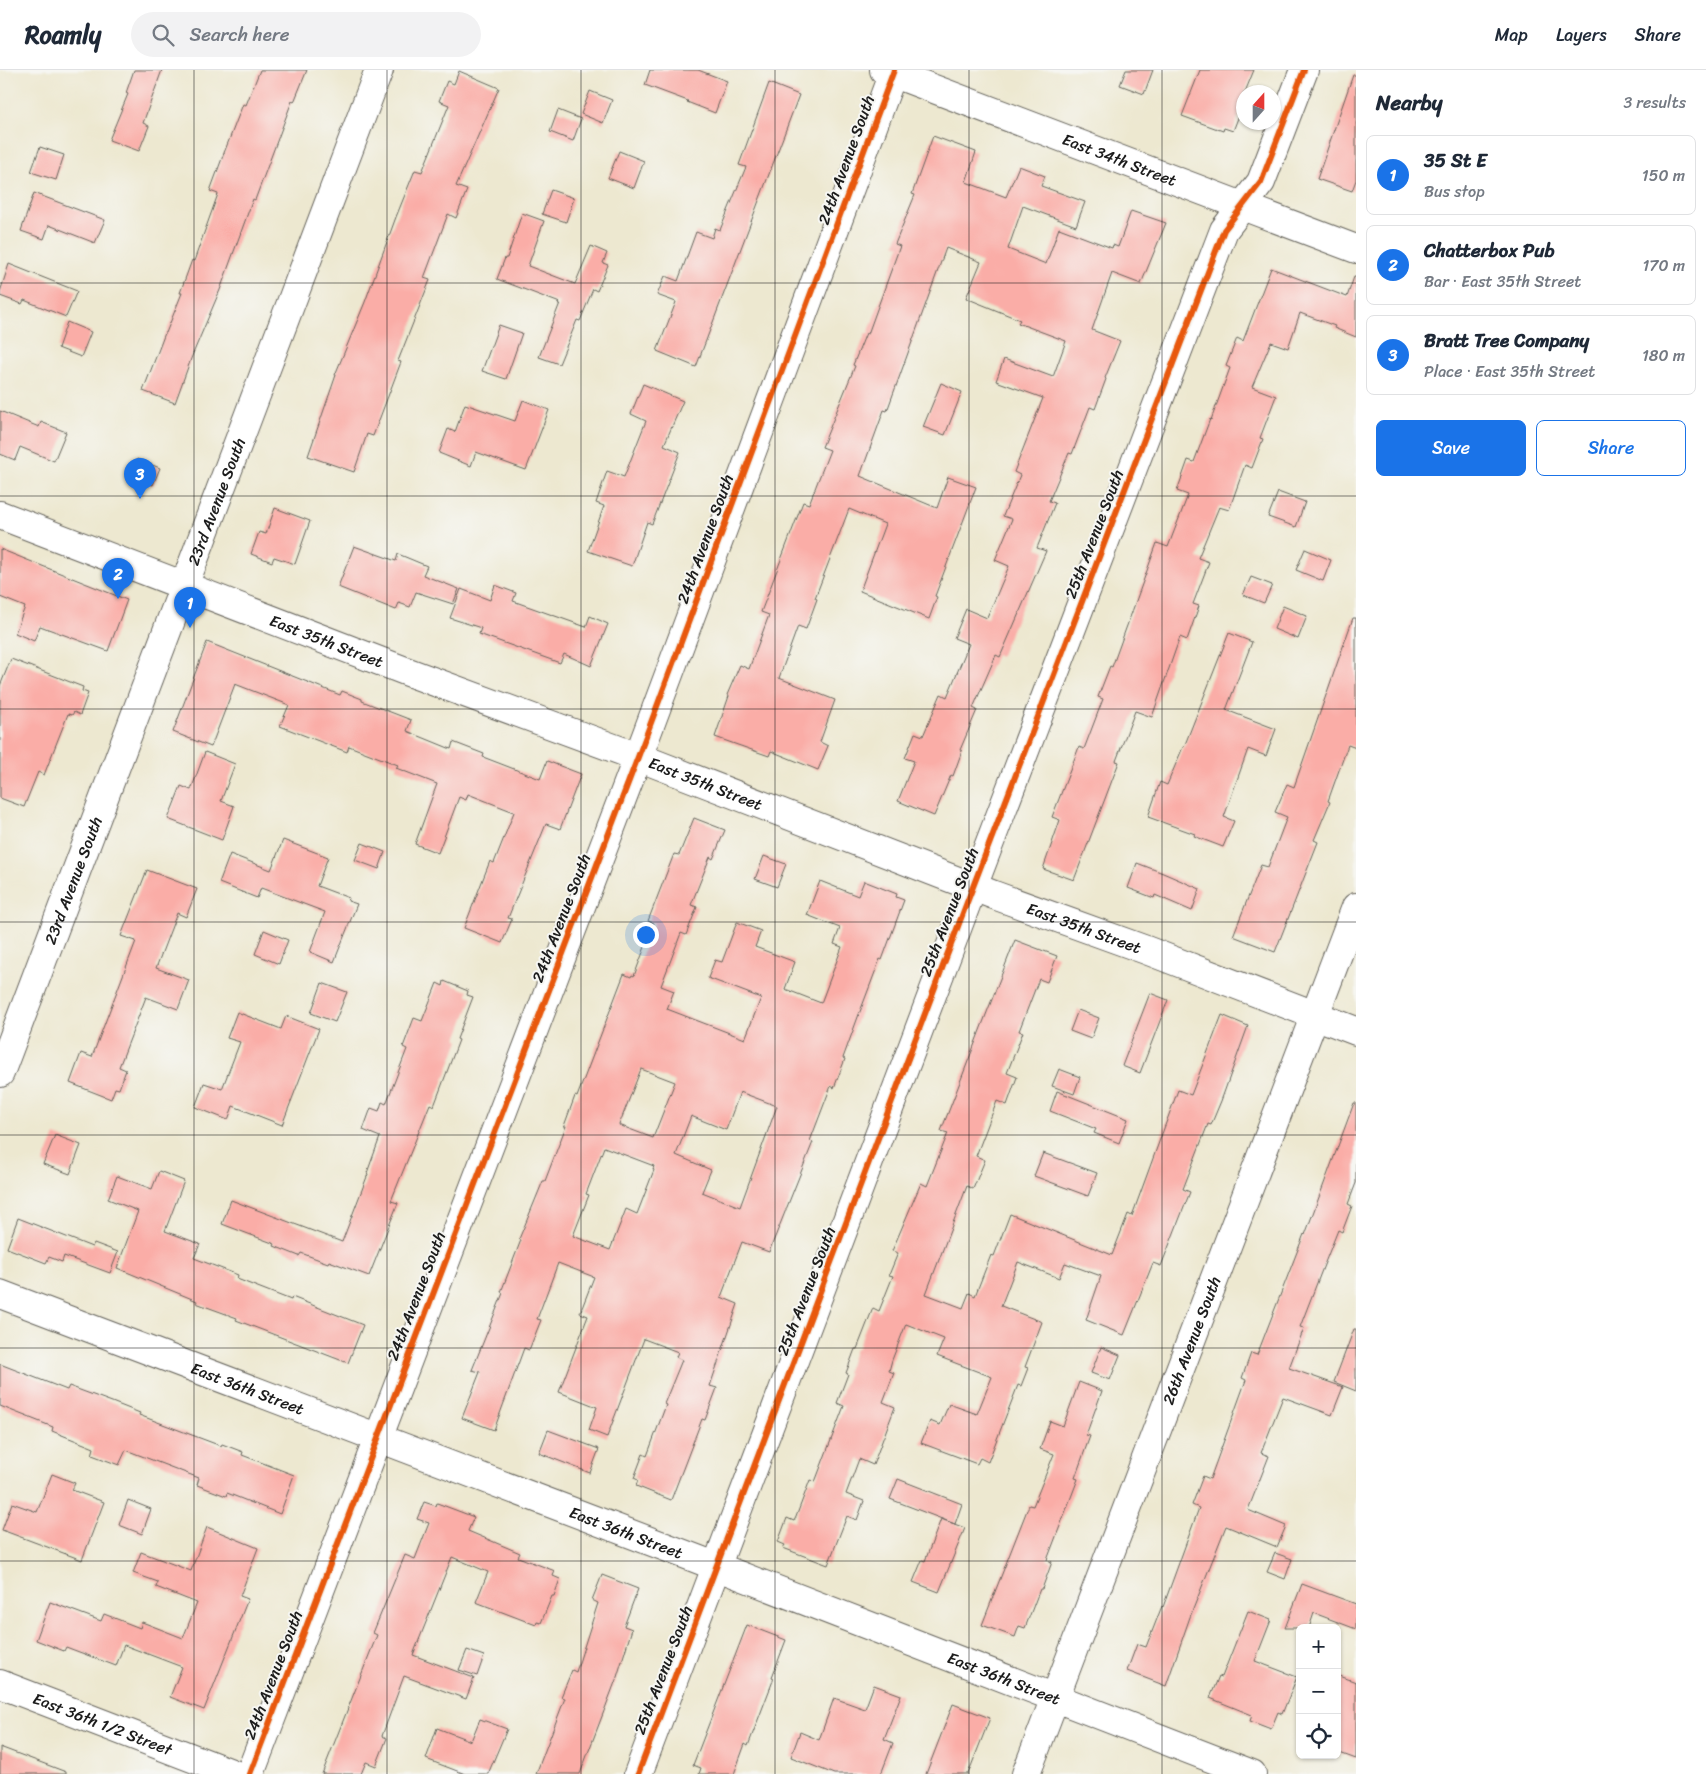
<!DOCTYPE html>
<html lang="en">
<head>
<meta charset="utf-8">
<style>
	body { margin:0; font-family:Sriracha,sans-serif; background:#f2f2f3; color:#1f2937 }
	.controls { position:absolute; right:15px; bottom:15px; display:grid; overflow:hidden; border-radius:8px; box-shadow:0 1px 4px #0004 }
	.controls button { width:45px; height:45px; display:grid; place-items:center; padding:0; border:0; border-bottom:1px solid #e0e1e3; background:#fff; color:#1f2937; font:25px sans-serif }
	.compass { position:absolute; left:1236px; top:15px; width:45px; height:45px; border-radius:50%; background:#fff; box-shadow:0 1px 4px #0004; rotate:21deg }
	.you { position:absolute; left:645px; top:864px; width:18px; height:18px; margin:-12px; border:4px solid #fff; border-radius:50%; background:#1a73e8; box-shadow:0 0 0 8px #1a73e833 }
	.badge { display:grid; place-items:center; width:32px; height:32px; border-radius:50%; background:#1a73e8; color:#fff; font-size:16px; font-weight:700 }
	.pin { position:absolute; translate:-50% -41px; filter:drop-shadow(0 1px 2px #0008) }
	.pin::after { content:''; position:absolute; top:26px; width:18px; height:15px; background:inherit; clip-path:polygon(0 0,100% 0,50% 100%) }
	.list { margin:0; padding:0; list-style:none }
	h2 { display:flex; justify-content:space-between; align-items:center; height:65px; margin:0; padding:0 20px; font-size:21px }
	h2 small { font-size:16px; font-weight:400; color:#747a83 }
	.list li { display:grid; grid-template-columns:32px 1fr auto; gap:15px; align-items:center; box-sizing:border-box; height:80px; margin:0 10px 10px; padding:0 10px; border:1px solid #e0e1e3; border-radius:8px }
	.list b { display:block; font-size:19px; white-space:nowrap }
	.list p { margin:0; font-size:16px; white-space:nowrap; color:#747a83 }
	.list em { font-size:16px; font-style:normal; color:#747a83 }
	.actions { display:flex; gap:10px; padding:15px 20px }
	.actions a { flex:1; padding:11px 0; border:1px solid #1a73e8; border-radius:8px; text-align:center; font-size:18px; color:#1a73e8 }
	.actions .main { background:#1a73e8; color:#fff }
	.icon { flex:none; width:28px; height:28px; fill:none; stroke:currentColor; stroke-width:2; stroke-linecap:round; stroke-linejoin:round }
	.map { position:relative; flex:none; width:1356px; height:1704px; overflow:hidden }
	header { display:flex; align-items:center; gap:30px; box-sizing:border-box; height:70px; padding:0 25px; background:#fff; border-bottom:1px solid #e0e1e3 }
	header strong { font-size:24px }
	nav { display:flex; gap:28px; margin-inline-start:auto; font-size:18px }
	.search { width:350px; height:45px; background:#f2f2f3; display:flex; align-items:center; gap:12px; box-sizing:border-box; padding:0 18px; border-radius:28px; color:#747a83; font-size:19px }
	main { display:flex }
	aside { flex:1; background:#fff }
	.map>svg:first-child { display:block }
	.building { fill:#faada7; fill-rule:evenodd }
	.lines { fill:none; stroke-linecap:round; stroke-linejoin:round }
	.minor-casing { stroke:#65635b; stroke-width:30 }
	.tertiary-casing { stroke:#65635b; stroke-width:30 }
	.minor { stroke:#fff; stroke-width:28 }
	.tertiary { stroke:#fff; stroke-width:28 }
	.cycleway-casing { stroke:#f6f6f2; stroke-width:9 }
	.cycleway { stroke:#e8590c; stroke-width:6 }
	.grid { fill:none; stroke:#1c1c1c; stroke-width:1; stroke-opacity:0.55 }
	.labels { text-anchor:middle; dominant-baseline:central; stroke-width:4; stroke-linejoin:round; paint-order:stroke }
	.street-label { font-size:16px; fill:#1c1c1c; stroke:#f6f6f2 }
</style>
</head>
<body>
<header>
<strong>Roamly</strong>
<div class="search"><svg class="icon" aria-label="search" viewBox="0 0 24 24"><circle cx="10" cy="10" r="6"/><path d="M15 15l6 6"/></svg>Search here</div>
<nav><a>Map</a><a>Layers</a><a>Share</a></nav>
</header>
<main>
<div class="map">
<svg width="1356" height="1704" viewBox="0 0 1356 1704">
	<rect width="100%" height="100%" fill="#f6f6f2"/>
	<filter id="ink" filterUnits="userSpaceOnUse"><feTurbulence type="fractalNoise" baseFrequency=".02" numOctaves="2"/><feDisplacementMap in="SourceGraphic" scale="10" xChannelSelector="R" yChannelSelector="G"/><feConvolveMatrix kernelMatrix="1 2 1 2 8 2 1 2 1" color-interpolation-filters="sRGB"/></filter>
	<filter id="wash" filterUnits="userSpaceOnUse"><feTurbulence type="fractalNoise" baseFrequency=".0096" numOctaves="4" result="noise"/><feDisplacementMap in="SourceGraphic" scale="20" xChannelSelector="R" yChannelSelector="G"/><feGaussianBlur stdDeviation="1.12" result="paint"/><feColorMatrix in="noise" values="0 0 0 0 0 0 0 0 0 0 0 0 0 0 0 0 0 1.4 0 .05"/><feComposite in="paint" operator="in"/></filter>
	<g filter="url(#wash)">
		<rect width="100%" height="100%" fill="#ede8d0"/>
		<g id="blocks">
			<!-- building -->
			<g class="building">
				<polygon points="134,0 162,0 143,53 149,56 139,81 109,70 128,24 126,23"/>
				<polygon points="260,0 307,0 294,32 292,31 255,130 253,129 220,220 192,286 175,333 143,321 165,263 166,263 182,223 180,223 192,190 194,191 218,124 210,121 224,83 243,34 246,35"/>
				<polygon points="650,0 698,0 727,11 715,43 687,32 688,31 645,15"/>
				<polygon points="1126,0 1153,0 1144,24 1120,15"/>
				<polygon points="1200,0 1254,0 1245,22 1244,22 1241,34 1243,35 1233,61 1224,58 1223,61 1182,46"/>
				<polygon points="459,1 499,18 456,116 467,120 456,148 448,144 424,208 430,210 398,291 401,292 373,366 367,364 354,402 308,386 336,305 335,305 365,232 396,147 415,100 422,102 449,35 439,31 447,11 454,14"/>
				<polygon points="1353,5 1356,5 1356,110 1352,121 1317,109"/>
				<polygon points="769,13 799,25 696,297 657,281 676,232 657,225 665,206 678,211 696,162 712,168 715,158 720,160 746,97 739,95"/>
				<polygon points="590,21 612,30 603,53 581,44"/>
				<polygon points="558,40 581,49 573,71 550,62"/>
				<polygon points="933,66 976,82 966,112 1006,127 1019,96 1045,106 1041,116 1085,132 1076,156 1023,136 1008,179 1046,194 1059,158 1112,178 1113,175 1118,177 1131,141 1166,153 1141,214 1112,203 1092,260 1120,271 1105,308 1106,309 1095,339 1090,337 1072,384 1069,383 1049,431 1055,433 1037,478 1046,481 1000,587 996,585 973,638 977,640 960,680 962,681 953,706 951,705 934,746 898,731 914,691 905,688 915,663 923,666 941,624 947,627 969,574 954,568 966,539 987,548 1009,496 995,490 1012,449 1003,446 1020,405 1014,402 1043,328 996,311 1004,289 1053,307 1066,271 1018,253 1020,250 966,228 981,192 946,178 887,341 884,340 860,406 937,438 948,407 976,417 935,526 937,527 929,549 860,521 885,454 849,439 815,528 817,529 806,559 798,556 779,608 835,630 820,672 828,676 818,700 771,681 769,686 715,667 729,626 727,625 740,595 749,599 769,545 761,542 803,432 809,434 830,380 822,377 855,296 853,295 866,263 868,264 900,176 895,174 915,125 912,124"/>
				<polygon points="40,77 64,85 56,110 31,102"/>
				<polygon points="619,81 644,91 634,118 608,108"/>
				<polygon points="551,120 574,128 566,152 542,144"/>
				<polygon points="34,123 105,150 95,173 49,155 44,169 21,161"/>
				<polygon points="522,143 544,151 528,196 575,214 591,176 607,183 603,193 608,195 597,221 593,219 580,251 577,250 559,294 539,287 560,233 497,209 505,188 507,188"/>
				<polygon points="9,194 77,221 66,247 24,230 22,234 0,226 0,222"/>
				<polygon points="1271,198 1347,227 1354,207 1356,207 1356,267 1334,258 1335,256 1300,243 1288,278 1271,272 1252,317 1276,326 1260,368 1263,369 1252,398 1245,395 1229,440 1219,437 1198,488 1209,492 1193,534 1199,536 1187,570 1180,567 1152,647 1135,641 1116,691 1119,692 1074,810 1043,799 1060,750 1052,747 1079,677 1084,679 1103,629 1098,627 1110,596 1112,597 1157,473 1168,477 1188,425 1177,421 1188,390 1194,392 1210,349 1211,350 1230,298 1226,296 1237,268 1243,271"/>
				<polygon points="67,252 91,262 81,287 58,278"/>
				<polygon points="499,255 522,263 506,309 482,301"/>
				<polygon points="941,313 962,322 945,365 923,357"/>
				<polygon points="643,314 683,331 664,375 680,382 652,454 647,452 632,496 588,481 604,436 596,433 607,401 624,407 646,351 631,344"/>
				<polygon points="523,330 549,340 526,400 476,382 471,396 439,383 448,359 455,362 465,334 515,351"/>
				<polygon points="0,341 39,357 41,352 66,362 54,391 20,377 15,390 0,384"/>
				<polygon points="137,389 160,398 153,415 129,406"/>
				<polygon points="1278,422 1305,432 1296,457 1268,447"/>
				<polygon points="275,438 310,451 295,494 274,487 272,492 251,484 259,462 266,464"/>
				<polygon points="354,476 396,491 398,484 427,496 423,505 459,519 453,534 416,522 410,537 399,533 396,540 338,517"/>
				<polygon points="0,479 127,530 108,581 40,556 34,571 15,563 25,537 0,527"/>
				<polygon points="1305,479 1331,490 1323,511 1296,500"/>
				<polygon points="1251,507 1272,515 1264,533 1243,525"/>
				<polygon points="495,515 516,523 513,531 586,557 590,546 608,554 591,596 564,584 560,593 479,564 481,558 450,548 461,519 490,530"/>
				<polygon points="1283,536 1307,546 1298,569 1274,559"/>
				<polygon points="1353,548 1356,548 1356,678 1348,675 1328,731 1330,732 1314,770 1318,772 1275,882 1233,866 1261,795 1268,797 1287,747 1275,742 1287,714 1294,717"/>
				<polygon points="1229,563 1252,572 1226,640 1276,659 1266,686 1248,679 1224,747 1234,751 1223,777 1194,766 1195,764 1148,747 1160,712 1167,715 1183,677 1184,677"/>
				<polygon points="207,572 340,625 342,621 362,629 362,631 411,650 407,661 451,679 453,672 484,684 483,687 540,709 547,691 581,704 560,759 546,754 508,848 512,849 502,873 464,858 490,791 494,793 514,742 468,724 466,730 459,727 438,783 415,774 437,714 396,698 398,695 349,676 347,682 280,656 289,635 235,614 211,677 173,662"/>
				<polygon points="11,589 83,617 82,621 88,623 80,645 74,642 72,645 68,644 44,705 38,702 24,737 0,728 0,616"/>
				<polygon points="205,682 235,694 221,731 234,736 222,770 168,749 181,716 191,720"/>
				<path d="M694,748l31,12 -12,29 -3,-2 -19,48 6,2 -11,28 -5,-2 -20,53 13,5 -7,18 78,30 16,-41 -53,-20 7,-18 7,2 15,-40 24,9 -6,16 40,15 -10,27 36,14 21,-56 -8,-3 6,-16 -33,-13 13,-34 38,15 6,-15 33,13 -1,3 8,3 -22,60 -2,-1 -22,58 -15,41 2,1 -11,29 -3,-2 -21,55 3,1 -44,110 -27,-10 -21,55 17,7 -28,82 7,2 -12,32 -3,-1 -31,81 -35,-14 2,-6 -4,-2 9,-24 4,2 19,-51 -2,-1 18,-44 -6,-3 2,-5 -34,-13 -37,98 -18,-7 8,-23 -38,-15 29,-76 -8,-3 14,-36 -36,-14 -21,56 4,1 -12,30 -5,-2 -30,82 -32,-12 18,-46 -8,-2 31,-77 -2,-1 20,-52 -2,-1 8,-19 16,-39h2l21,-55h-2l11,-30 2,1 47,-123 7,3 1,-2 2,1 20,-53 -6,-2 26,-67 5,1zM641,999l34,13 -22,56 -34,-13zM740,1022l37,14 -37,101 -38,-15 9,-22 -35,-15 15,-39 35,14zM604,1077l50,19 -1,3 1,1 -17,44 -11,-5 -16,41 -37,-14 16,-41 -3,-1z"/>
				<polygon points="283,770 328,787 317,816 349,828 348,831 357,834 334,892 310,882 325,842 261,818 257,828 219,813 230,784 271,800"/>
				<polygon points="362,773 385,782 379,799 355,790"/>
				<polygon points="764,786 786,794 777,817 755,809"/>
				<polygon points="1137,793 1163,803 1200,819 1192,841 1155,825 1154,828 1128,818"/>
				<polygon points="147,800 197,819 186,847 177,843 156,898 189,910 178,939 146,927 119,997 126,1000 119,1019 115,1018 111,1029 70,1013 81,983 92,987 136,871 121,866"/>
				<polygon points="264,860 288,870 279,894 255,884"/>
				<polygon points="1015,870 1057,886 1047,912 1039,909 1019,961 1023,962 1007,1003 1017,1007 1007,1035 997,1031 976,1086 985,1090 973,1119 967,1116 926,1224 963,1238 969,1223 975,1226 991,1185 994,1186 1010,1144 1112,1185 1128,1144 1132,1146 1178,1020 1191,1025 1222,945 1248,956 1221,1031 1211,1055 1208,1054 1183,1119 1190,1122 1161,1196 1153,1193 1124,1265 1086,1250 1101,1206 1065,1193 1059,1208 1018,1192 1001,1236 1042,1252 1025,1297 1028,1298 1021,1316 1018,1315 988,1392 980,1388 977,1394 921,1373 930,1351 940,1355 949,1334 977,1344 992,1307 937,1286 944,1269 906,1254 892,1290 889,1301 894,1303 883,1332 895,1337 873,1395 859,1389 846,1424 864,1431 857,1450 847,1446 828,1495 783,1478 785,1475 778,1472 787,1448 794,1451 796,1447 810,1410 815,1412 844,1336 837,1333 848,1304 846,1303 855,1279 857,1279 873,1238 879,1241 893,1206 889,1205 898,1183 892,1181 921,1113 927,1116 948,1063 941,1061"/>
				<polygon points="444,911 468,921 467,925 473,927 457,969 459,970 434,1036 430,1034 391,1131 398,1133 369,1206 329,1191 328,1193 301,1183 299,1186 274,1176 275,1174 222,1154 231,1130 342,1172 368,1104 367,1103 380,1067 363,1060 371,1038 379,1041 382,1032 386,1034 407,979 403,977 414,948 422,951 437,913 443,916"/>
				<polygon points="322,913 347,922 335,952 311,943"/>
				<polygon points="1150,923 1168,930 1140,1003 1122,996"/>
				<polygon points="1078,940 1099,948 1091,969 1070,961"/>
				<polygon points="237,942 281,959 286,946 319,959 282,1055 233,1036 228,1050 195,1037 204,1013 222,1019 240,972 227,968"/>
				<polygon points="1059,999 1080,1007 1074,1024 1052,1016"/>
				<polygon points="1057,1021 1128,1049 1119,1073 1094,1063 1096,1059 1050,1041"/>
				<polygon points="1354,1033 1356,1033 1356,1113 1348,1134 1352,1136 1342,1162 1338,1160 1322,1200 1300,1257 1304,1258 1289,1298 1343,1317 1332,1345 1283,1327 1261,1383 1269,1386 1248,1440 1286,1456 1277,1477 1226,1456 1190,1547 1166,1616 1127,1601 1137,1574 1146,1577 1162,1536 1163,1537 1199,1438 1192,1435 1203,1406 1210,1409 1246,1310 1242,1308 1251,1283 1257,1285 1304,1164 1305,1165"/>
				<polygon points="55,1065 81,1075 70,1104 43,1094"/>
				<polygon points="1043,1083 1097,1103 1088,1126 1034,1106"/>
				<polygon points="159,1101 184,1111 165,1161 200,1174 194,1188 238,1205 237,1209 291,1230 292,1227 363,1255 348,1293 236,1250 237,1248 196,1233 197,1231 117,1198 138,1141 108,1129 117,1106 152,1119"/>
				<polygon points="18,1148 92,1177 94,1173 118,1182 110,1203 64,1186 62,1192 49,1187 46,1193 7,1178"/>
				<polygon points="1354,1259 1356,1259 1356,1321 1334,1312"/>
				<polygon points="1101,1277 1120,1285 1110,1310 1091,1303"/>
				<polygon points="0,1294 67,1320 69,1316 112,1332 140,1343 139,1345 221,1376 222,1374 243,1382 242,1385 294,1405 280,1444 227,1423 226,1426 197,1415 199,1408 126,1380 119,1395 92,1385 94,1378 52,1361 53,1357 0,1336"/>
				<polygon points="1079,1312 1102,1321 1086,1365 1090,1366 1075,1408 1078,1409 1047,1490 1052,1492 1042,1519 1040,1519 1025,1558 1019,1556 1015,1567 982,1555 1029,1435 1033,1436 1054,1384 1040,1379 1050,1351 1063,1356"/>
				<polygon points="548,1360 599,1379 590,1403 539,1383"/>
				<polygon points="52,1404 75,1413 72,1420 104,1432 82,1490 2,1460 12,1433 37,1442"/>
				<polygon points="898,1409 962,1434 955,1454 890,1429"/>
				<polygon points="128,1430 151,1439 142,1464 119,1455"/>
				<polygon points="424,1432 436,1436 437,1433 474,1447 468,1461 520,1483 518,1487 555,1501 553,1506 560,1509 554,1526 552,1526 541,1553 537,1552 536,1555 476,1532 488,1502 452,1487 413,1585 474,1608 466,1629 404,1606 382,1666 387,1668 376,1696 366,1692 361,1704 322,1704 377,1565 373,1563 405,1485 415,1489 429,1453 417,1449"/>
				<polygon points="941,1449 965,1458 939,1522 913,1512 922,1490 925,1491"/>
				<polygon points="207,1457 258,1478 240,1526 248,1529 204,1640 170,1627 182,1597 124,1575 116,1596 66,1577 64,1581 36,1570 50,1532 101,1551 104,1544 140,1558 142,1552 183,1568 197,1533 156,1517 158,1512 133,1503 141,1482 191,1501"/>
				<polygon points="1275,1483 1292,1489 1285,1509 1267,1502"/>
				<polygon points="602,1505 638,1519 624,1556 632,1559 617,1607 580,1704 536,1704 565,1628 561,1627 572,1600 576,1602 598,1533 592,1530"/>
				<polygon points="1302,1514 1356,1534 1356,1559 1314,1543 1309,1558 1285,1558"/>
				<polygon points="1248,1541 1271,1550 1255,1591 1297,1607 1282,1644 1278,1642 1271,1659 1250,1651 1252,1645 1210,1628 1219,1606 1222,1607"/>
				<polygon points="747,1555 786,1570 772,1607 774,1608 748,1676 745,1674 734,1704 699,1704 701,1698 693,1695"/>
				<polygon points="467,1580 484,1586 477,1606 459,1600"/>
				<polygon points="1337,1605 1356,1612 1356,1689 1337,1682"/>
				<polygon points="874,1615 901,1625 884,1669 893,1673 881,1704 834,1704 791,1687 800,1662 819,1670 834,1628 865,1639"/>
				<polygon points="953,1634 990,1648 968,1704 926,1704"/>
				<polygon points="480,1649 507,1659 488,1704 465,1704 426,1689 437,1658 471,1671"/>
				<polygon points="0,1677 66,1702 66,1704 0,1704"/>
			</g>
		</g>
	</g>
	<g filter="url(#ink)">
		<use href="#blocks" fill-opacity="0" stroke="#65635b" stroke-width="1"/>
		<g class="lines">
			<!-- minor casing -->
			<g class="minor-casing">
				<g id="minor">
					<path id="s1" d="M884,0l472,179"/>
					<path id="s2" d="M0,1003l379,-1003"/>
					<path id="s3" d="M0,1224l697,265 555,215"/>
					<path id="s4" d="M0,1614l234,90"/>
					<polyline points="250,1704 646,666 894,0"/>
					<polyline points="638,1704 966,835 1224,160 1261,112 1304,0"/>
					<path id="s5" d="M1026,1704l330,-867"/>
				</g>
			</g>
			<!-- tertiary casing -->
			<g class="tertiary-casing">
				<g id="tertiary">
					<path id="s6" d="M0,445l408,157 230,85 356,138 152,55 210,81"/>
				</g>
			</g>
			<!-- minor -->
			<use href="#minor" class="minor"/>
			<!-- tertiary -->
			<use href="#tertiary" class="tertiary"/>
			<!-- cycleway casing -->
			<g class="cycleway-casing">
				<g id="cycleway">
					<polyline points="250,1704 646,666 894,0"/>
					<polyline points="638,1704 966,835 1224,160 1261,112 1304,0"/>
				</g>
			</g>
			<!-- cycleway -->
			<use href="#cycleway" class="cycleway"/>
		</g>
	</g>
	<!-- grid -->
	<path class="grid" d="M194,0v1704M387,0v1704M581,0v1704M775,0v1704M969,0v1704M1162,0v1704M0,213h1356M0,426h1356M0,639h1356M0,852h1356M0,1065h1356M0,1278h1356M0,1491h1356"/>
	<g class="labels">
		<!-- street labels -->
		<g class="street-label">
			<text stroke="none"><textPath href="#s1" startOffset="252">East 34th Street</textPath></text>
			<text transform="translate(846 90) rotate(-70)">24th Avenue South</text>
			<text stroke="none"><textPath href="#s2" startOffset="611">23rd Avenue South</textPath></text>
			<text transform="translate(1094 464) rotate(-69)">25th Avenue South</text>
			<text transform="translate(705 469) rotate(-70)">24th Avenue South</text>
			<text stroke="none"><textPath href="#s6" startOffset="350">East 35th Street</textPath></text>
			<text stroke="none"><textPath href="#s6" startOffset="755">East 35th Street</textPath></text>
			<text stroke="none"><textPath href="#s2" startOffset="206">23rd Avenue South</textPath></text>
			<text transform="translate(949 842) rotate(-69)">25th Avenue South</text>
			<text transform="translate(561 848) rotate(-69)">24th Avenue South</text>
			<text stroke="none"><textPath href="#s6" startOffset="1160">East 35th Street</textPath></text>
			<text transform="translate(806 1221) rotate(-69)">25th Avenue South</text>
			<text transform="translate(416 1226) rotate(-69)">24th Avenue South</text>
			<text stroke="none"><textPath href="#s5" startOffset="464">26th Avenue South</textPath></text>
			<text stroke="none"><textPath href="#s3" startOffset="265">East 36th Street</textPath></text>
			<text stroke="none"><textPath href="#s3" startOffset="670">East 36th Street</textPath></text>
			<text transform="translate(663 1600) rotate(-69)">25th Avenue South</text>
			<text transform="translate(273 1605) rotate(-69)">24th Avenue South</text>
			<text stroke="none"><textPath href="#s3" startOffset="1075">East 36th Street</textPath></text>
			<text stroke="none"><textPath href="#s4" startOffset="110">East 36th 1/2 Street</textPath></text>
		</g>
	</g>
</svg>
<div class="controls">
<button>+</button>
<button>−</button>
<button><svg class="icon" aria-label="locate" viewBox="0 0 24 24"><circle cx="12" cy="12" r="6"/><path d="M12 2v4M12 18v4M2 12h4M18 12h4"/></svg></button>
</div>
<svg class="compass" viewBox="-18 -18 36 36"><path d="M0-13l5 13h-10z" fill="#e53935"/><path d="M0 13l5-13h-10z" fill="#747a83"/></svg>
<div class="you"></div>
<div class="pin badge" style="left:190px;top:558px">1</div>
<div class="pin badge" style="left:118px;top:529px">2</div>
<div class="pin badge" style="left:140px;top:429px">3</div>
</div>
<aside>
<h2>Nearby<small>3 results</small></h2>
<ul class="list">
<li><span class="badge">1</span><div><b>35 St E</b><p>Bus stop</p></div><em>150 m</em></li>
<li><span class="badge">2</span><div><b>Chatterbox Pub</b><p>Bar · East 35th Street</p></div><em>170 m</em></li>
<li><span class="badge">3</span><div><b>Bratt Tree Company</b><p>Place · East 35th Street</p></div><em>180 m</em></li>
</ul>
<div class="actions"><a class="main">Save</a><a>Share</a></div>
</aside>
</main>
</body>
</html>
